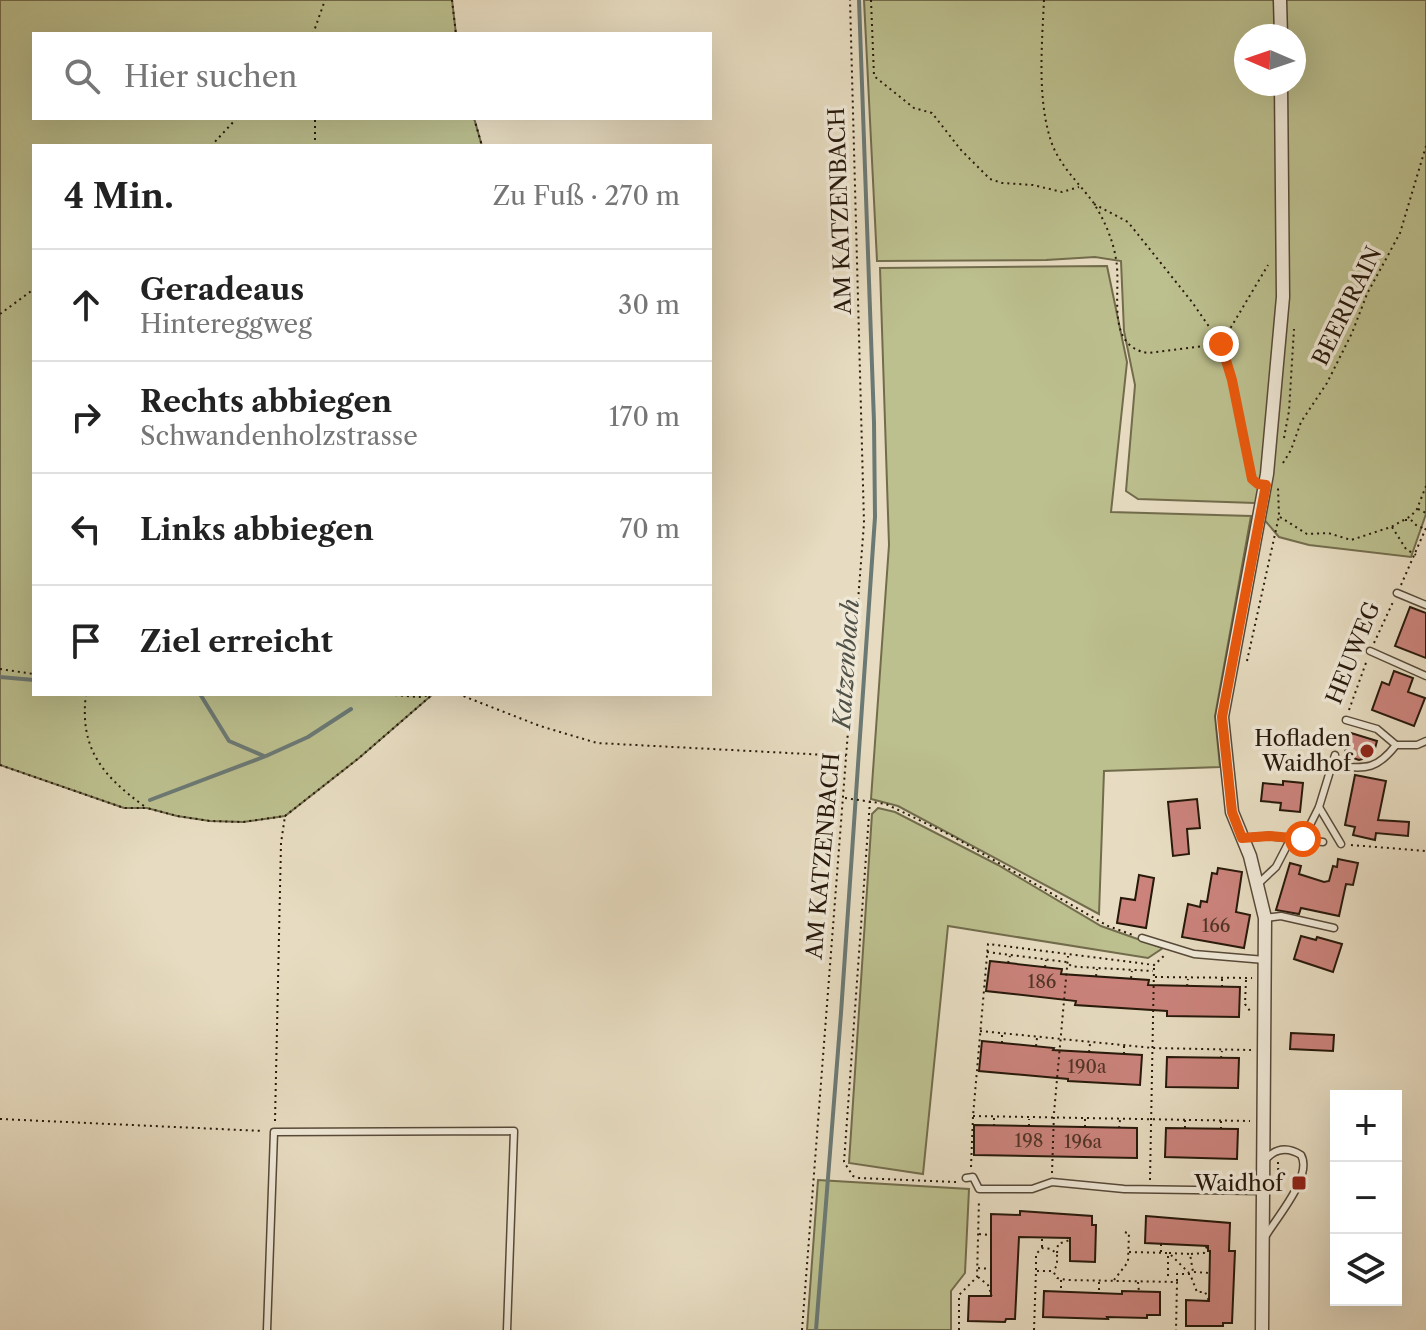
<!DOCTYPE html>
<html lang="de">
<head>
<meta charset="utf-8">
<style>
	body { margin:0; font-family:"Libre Caslon Text",serif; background:#f6f6f6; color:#222 }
	.controls { position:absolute; right:24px; bottom:24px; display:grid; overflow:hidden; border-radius:0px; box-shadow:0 8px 32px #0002 }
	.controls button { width:72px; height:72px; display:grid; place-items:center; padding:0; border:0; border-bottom:2px solid #e0e0e0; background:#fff; color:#222; font:40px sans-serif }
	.compass { position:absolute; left:1234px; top:24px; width:72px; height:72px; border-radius:50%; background:#fff; box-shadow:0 8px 32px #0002; rotate:272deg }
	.stop { position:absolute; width:24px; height:24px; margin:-18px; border:6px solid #ea580c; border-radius:50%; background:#fff }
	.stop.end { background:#ea580c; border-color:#fff; box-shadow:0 2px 8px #0008 }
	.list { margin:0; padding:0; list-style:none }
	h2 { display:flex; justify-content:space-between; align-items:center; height:104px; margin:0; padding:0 32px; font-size:34px }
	h2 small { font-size:26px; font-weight:400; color:#767676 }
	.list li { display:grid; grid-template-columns:52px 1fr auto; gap:24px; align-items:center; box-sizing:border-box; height:112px; padding:0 32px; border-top:2px solid #e0e0e0 }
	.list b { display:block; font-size:30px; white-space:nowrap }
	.list p { margin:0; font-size:26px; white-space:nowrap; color:#767676 }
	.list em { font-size:26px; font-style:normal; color:#767676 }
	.icon { flex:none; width:44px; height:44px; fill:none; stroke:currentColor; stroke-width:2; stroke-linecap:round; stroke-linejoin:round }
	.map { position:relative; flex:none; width:1426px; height:1330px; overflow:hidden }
	.search { position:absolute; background:#fff; box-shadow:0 8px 32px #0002; left:32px; top:32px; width:680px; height:88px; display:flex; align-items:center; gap:20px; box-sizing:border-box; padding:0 28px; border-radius:0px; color:#767676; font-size:30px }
	.panel { position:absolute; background:#fff; box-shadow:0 8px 32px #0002; left:32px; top:144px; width:680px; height:552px; border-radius:0px }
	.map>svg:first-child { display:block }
	.green { fill:#bcbf8e; stroke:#726c4c; stroke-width:2; fill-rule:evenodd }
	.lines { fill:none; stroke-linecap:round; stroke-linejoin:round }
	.stream { stroke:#6b7974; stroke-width:4 }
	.building { fill:#cb837c; stroke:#27180a; stroke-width:2 }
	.lane-casing { stroke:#574938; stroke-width:9 }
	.street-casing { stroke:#574938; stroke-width:15 }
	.path { stroke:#27180a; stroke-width:2; stroke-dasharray:2 4; stroke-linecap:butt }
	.lane { stroke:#efe8d7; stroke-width:6 }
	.street { stroke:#efe8d7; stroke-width:12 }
	.route { stroke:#ea580c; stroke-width:10 }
	.poi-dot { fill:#8f2418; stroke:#efe8d7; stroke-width:3 }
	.labels { text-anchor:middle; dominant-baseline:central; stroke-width:7; stroke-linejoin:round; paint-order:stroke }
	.number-label { font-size:18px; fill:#503326 }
	.street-label { font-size:22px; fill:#27180a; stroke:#efe8d7 }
	.poi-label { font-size:22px; fill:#27180a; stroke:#efe8d7; text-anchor:end }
	.water-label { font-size:24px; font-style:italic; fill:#4f5148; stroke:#efe8d7 }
</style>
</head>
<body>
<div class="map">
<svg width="1426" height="1330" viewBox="0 0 1426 1330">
	<rect width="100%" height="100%" fill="#e7dcc1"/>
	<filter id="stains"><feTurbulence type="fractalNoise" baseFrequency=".0025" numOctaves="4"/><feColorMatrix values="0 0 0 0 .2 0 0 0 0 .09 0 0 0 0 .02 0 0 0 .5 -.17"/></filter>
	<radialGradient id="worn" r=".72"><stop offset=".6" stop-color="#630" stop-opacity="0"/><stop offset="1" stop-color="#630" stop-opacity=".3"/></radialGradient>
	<!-- green -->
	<g class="green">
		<polygon points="0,0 452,0 456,34 34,34 34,118 474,118 482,146 34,146 34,694 433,694 359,758 285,816 243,822 210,821 177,816 147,808 124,808 0,765"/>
		<path d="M864,0h562v514l-15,43 -102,-12 -30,-8 -17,-20 -7,-14 -117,-4 -12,-8 9,-106 -11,-54 -3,-70 -26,-4 -49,3 -169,1zM1246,36h48v48h-48z"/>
		<polygon points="1107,266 1127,362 1111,512 1251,516 1215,716 1220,767 1104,771 1099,914 898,806 871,799 889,545 880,268"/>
		<polygon points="878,808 895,812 998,865 1101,926 1163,948 1148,958 948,926 923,1174 849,1163 872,814"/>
		<polygon points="818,1180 969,1189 965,1273 951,1291 951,1330 807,1330"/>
	</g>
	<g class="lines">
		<!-- stream -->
		<g class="stream">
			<polyline points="0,677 34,680"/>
			<polyline points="200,694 229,741 264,756"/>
			<polyline points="150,800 266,756 308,737 351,709"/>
			<polyline points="816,1330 841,1013 875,517 874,422 859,0"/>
		</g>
	</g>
	<!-- building -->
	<g class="building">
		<polygon points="1410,607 1426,613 1426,658 1395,646"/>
		<polygon points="1394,671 1413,678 1408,692 1425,698 1414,726 1372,710 1382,682 1389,685"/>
		<polygon points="1351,733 1377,741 1373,756 1359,760 1344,755"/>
		<polygon points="1355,775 1386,781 1378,820 1409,822 1408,836 1376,833 1375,840 1353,835 1355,827 1345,825"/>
		<polygon points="1283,781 1303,783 1300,812 1280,810 1281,803 1261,801 1263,783 1283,785"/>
		<polygon points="1197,799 1200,828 1187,829 1189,854 1173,856 1168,802"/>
		<polygon points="1338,859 1358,863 1353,885 1346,884 1339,916 1301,908 1299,914 1276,910 1290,863 1301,866 1299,874 1324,882 1329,881 1333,866 1337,867"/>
		<polygon points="1218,868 1242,872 1236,912 1250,915 1244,948 1182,937 1188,904 1200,907 1201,901 1207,902 1212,873 1217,874"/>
		<polygon points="1139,875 1154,878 1146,928 1117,923 1121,898 1135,900"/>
		<polygon points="1301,936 1316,940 1317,937 1342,944 1333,972 1294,959"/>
		<polygon points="990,961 1062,969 1061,974 1149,980 1148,985 1240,987 1239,1017 1167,1016 1167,1011 1075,1005 1076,1001 986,991"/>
		<polygon points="1291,1033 1334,1035 1333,1051 1290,1049"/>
		<polygon points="982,1041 1054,1048 1053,1050 1142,1055 1140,1085 1068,1081 1068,1079 979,1071"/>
		<polygon points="1167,1057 1239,1058 1238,1088 1166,1087"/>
		<polygon points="974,1125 1137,1128 1137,1158 974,1155"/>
		<polygon points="1166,1128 1238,1129 1237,1159 1165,1157"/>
		<polygon points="1020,1211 1092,1216 1092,1225 1096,1225 1095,1262 1070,1261 1070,1238 1019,1237 1015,1319 1006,1319 1005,1322 968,1321 969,1296 991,1296 991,1214 1020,1215"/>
		<polygon points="1146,1216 1230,1223 1229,1251 1235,1251 1232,1323 1223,1323 1223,1326 1186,1326 1186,1300 1209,1301 1210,1251 1208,1251 1208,1246 1145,1243"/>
		<polygon points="1044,1291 1122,1294 1122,1291 1160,1292 1160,1315 1147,1315 1147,1318 1107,1317 1108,1319 1043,1317"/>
	</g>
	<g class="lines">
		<!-- lane casing -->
		<g class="lane-casing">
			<g id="lane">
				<polyline points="1397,593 1426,605"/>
				<polyline points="1370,651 1426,676"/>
				<polyline points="1346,720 1377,729 1396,745"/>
				<path d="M1332,766c32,2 43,6 64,-21h21l9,-4"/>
				<polyline points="1319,807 1341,844"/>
				<polyline points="1243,838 1269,836 1323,842"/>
				<polyline points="1303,839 1319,807 1335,755"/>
				<polyline points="1259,883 1276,867 1291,838"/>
				<polyline points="1265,918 1281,916 1334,928"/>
				<polyline points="1142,938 1194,954 1265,960"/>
				<polyline points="966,1178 973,1177 979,1189 1032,1189 1052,1182 1124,1189 1263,1191"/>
				<path d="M1265,1237c12,-20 48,-61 36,-82 -13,-8 -25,-7 -35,4"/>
				<polyline points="267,1330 274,1132 514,1131 507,1330"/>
			</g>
		</g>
		<!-- street casing -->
		<g class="street-casing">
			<g id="street">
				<polyline points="1280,0 1281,36"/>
				<polyline points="1262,1330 1265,918 1250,856 1232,812 1222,717 1267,474 1283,297 1281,84"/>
			</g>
		</g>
		<!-- path -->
		<g class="path">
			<polyline points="452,0 456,34"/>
			<polyline points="871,0 874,76 914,108 932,113 961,150 990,179 1002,183 1033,185 1062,192 1079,187"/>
			<path d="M1044,0c-2,44 -7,99 7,141 8,24 27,41 42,61 11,17 20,38 23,57 6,33 -12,87 32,94l73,-9 47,-79"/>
			<polyline points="313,34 325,0"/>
			<polyline points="474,118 482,146"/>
			<polyline points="211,146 237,118"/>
			<polyline points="315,146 315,118"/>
			<polyline points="1094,204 1128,222 1192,302 1221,344 1232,380 1252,478"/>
			<polyline points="0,314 34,289"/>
			<polyline points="1284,438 1289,411 1294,329"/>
			<polyline points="1283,463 1291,450 1301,422 1327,383 1352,333 1367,294 1400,233 1426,146"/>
			<polyline points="1418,509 1426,513"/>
			<polyline points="1280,517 1307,534 1328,533 1351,540 1391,527 1411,516 1417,509 1426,486"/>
			<polyline points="1405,520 1411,520 1416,525 1425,529"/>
			<polyline points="1392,527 1406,549 1416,555"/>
			<polyline points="1401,585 1426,528"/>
			<polyline points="1374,643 1393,602"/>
			<polyline points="1247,661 1279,516 1278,487"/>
			<polyline points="0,669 34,674"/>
			<path d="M86,694c-7,55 17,82 58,112"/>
			<polyline points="383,694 419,697 430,695"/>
			<polyline points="458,694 540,726 597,743 846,756"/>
			<polyline points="1349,710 1367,660"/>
			<polyline points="1338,745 1342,732"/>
			<polyline points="0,765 124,808 147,808 177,816 210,821 243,822 285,816 359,758 433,694"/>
			<polyline points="845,798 886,804 952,836 1108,926 1133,935"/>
			<polyline points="870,801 844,1162 853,1176 859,1178 957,1182"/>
			<polyline points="1351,845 1426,851"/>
			<polyline points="987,952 1067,962 1071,966 1080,967 1153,971"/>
			<polyline points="1008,963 1010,956"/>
			<polyline points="1045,967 1046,960"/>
			<polyline points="1096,976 1097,969"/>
			<polyline points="1155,977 1252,978"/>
			<polyline points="1131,978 1132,971"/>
			<polyline points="1246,980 1245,1004 1250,1011"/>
			<polyline points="1187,986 1188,979"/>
			<polyline points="1222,987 1222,979"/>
			<polyline points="980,1031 1153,1048 1251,1050"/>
			<polyline points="1002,1043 1002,1035"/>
			<polyline points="1036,1046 1037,1038"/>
			<polyline points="1089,1052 1090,1044"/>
			<polyline points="1124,1054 1124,1046"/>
			<polyline points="1221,1058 1222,1051"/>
			<polyline points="973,1116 1250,1121"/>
			<polyline points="0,1119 263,1131"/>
			<polyline points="275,1121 281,843 285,816"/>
			<polyline points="994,1126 994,1118"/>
			<polyline points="1029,1126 1029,1119"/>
			<polyline points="1085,1127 1085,1119"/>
			<polyline points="1119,1128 1120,1120"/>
			<polyline points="1185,1128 1185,1120"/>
			<polyline points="1221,1129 1221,1121"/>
			<polyline points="1278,1162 1279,1196"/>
			<polyline points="971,1167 973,1116 988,944 1154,965 1165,955"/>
			<polyline points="1052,1173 1054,1113 1068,956"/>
			<polyline points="1150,1180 1154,967"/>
			<polyline points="979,1234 991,1235"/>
			<polyline points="1042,1247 1042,1238"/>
			<polyline points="1129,1252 1168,1253 1168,1280"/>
			<polyline points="1161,1252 1161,1243"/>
			<polyline points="1057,1253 1058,1244 1070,1240"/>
			<polyline points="1169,1253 1190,1254 1193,1272 1191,1273"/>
			<polyline points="1191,1254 1204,1253 1207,1246"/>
			<polyline points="1171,1255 1189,1273"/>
			<polyline points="978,1268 993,1269"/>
			<polyline points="1036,1270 1036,1254 1042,1248 1051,1249 1057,1254 1057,1265 1054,1270"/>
			<polyline points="1194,1272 1210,1273"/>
			<polyline points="978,1277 988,1285 992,1296"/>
			<polyline points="1061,1280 1061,1291"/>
			<polyline points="1114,1280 1128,1262 1129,1233 1123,1232"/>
			<polyline points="1177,1281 1177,1274 1190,1274 1197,1292 1205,1292 1209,1301"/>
			<polyline points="1099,1282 1099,1294"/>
			<polyline points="1138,1282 1139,1292"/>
			<polyline points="802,1330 864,523 850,0"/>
			<polyline points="959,1330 959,1295 977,1277 979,1200"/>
			<polyline points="1034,1330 1036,1271 1053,1271 1057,1278 1067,1280 1177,1282 1176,1330"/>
		</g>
		<!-- lane -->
		<use href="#lane" class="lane"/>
		<!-- street -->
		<use href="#street" class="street"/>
	</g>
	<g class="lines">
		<!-- route -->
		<polyline class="route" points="1221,344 1232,380 1252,479 1258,484 1266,485 1222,717 1232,812 1242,838 1269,836 1303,839"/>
	</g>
	<!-- markers -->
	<g class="poi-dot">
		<circle cx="1367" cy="751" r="8"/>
		<rect x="1291" y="1175" width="16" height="16" rx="4"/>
	</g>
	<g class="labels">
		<!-- number labels -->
		<g class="number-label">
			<text x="1216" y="926">166</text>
			<text x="1042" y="982">186</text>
			<text x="1087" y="1067">190a</text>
			<text x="1029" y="1141">198</text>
			<text x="1083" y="1142">196a</text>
		</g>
		<!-- street labels -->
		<g class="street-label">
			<text transform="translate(840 211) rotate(-92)">AM KATZENBACH</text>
			<text transform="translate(1347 306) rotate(-64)">BEERIRAIN</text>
			<text transform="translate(1353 653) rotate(-68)">HEUWEG</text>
			<text transform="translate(823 856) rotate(-85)">AM KATZENBACH</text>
		</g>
		<!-- poi labels -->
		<g class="poi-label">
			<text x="1351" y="738">Hofladen<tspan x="1351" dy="25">Waidhof</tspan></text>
			<text x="1283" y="1183">Waidhof</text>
		</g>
		<!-- water labels -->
		<g class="water-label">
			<text transform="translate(846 664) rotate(-86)">Katzenbach</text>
		</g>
	</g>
	<rect width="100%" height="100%" filter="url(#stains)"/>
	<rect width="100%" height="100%" fill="url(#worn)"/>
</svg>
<div class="controls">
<button>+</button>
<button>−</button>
<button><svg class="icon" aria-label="layers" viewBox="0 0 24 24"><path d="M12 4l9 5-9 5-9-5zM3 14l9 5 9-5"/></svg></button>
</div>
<svg class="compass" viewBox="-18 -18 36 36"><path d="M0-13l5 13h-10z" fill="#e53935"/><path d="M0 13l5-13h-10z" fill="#767676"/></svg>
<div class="stop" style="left:1303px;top:839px"></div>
<div class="stop end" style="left:1221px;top:344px"></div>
<div class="search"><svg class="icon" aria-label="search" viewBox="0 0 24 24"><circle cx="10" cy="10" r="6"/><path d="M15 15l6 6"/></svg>Hier suchen</div>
<section class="panel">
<h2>4 Min.<small>Zu Fuß · 270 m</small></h2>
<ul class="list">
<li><svg class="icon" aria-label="ahead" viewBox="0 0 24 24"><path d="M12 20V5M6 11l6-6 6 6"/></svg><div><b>Geradeaus</b><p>Hintereggweg</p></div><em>30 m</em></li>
<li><svg class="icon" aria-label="right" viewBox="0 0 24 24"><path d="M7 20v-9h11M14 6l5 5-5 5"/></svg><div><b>Rechts abbiegen</b><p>Schwandenholzstrasse</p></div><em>170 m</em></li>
<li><svg class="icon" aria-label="left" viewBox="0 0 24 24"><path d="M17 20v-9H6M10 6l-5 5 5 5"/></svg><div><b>Links abbiegen</b></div><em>70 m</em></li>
<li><svg class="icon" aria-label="arrive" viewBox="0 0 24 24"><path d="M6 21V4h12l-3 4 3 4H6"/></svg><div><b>Ziel erreicht</b></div></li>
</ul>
</section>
</div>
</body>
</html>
